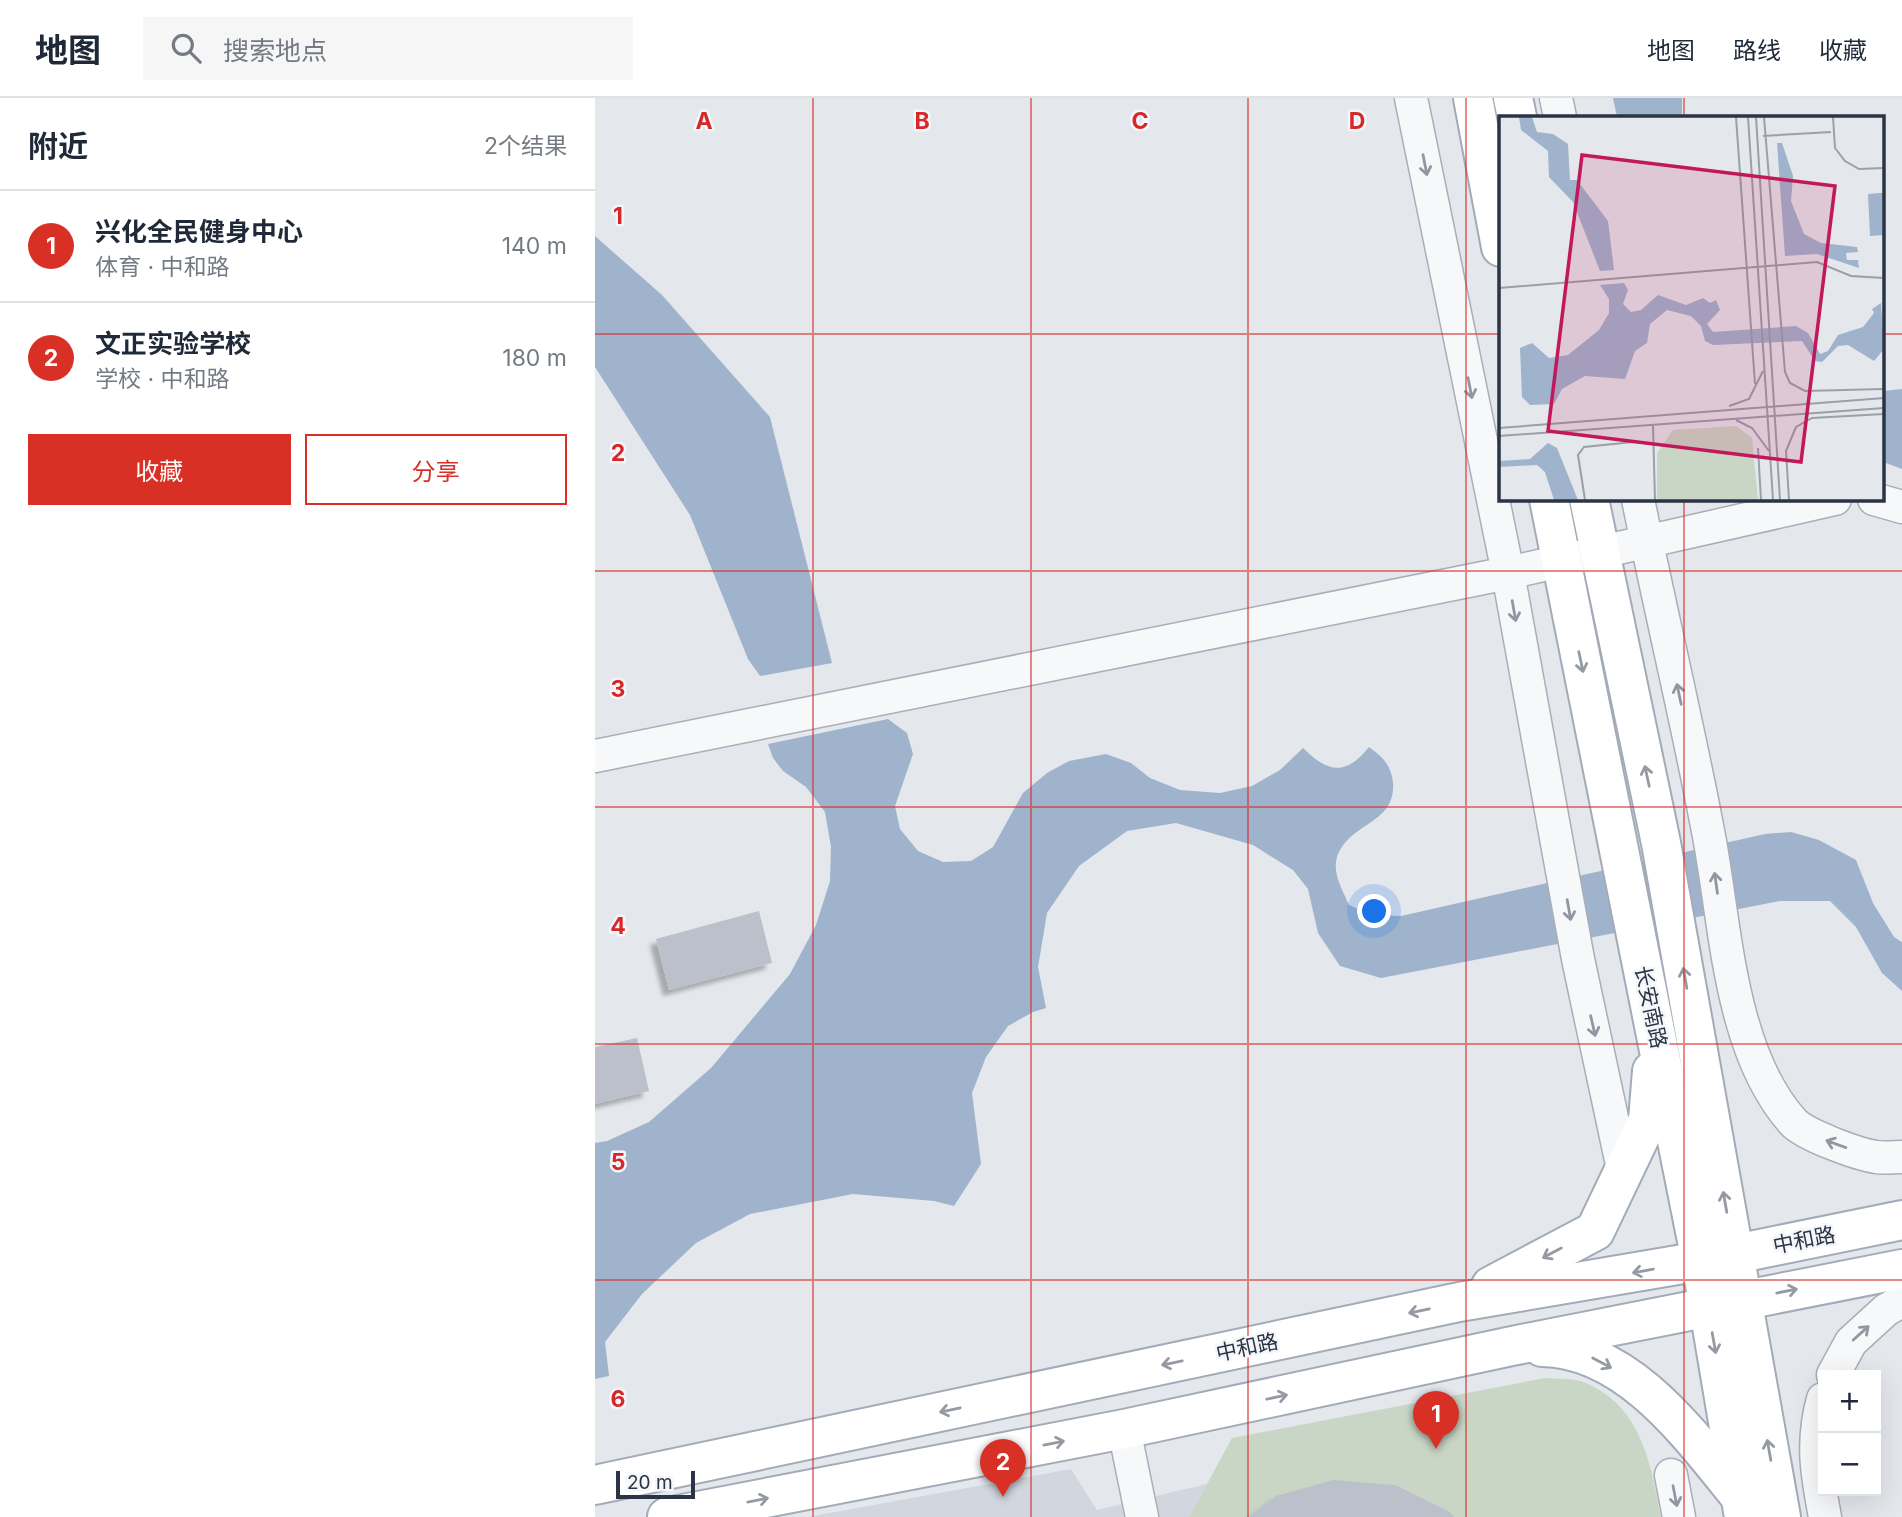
<!DOCTYPE html>
<html lang="zh">
<head>
<meta charset="utf-8">
<style>
	body { margin:0; font-family:Inter,"Noto Sans SC",sans-serif; background:#f6f6f7; color:#1f2937 }
	.controls { position:absolute; right:21px; bottom:21px; display:grid; overflow:hidden; border-radius:0px; box-shadow:0 7px 28px #0002 }
	.controls button { width:63px; height:63px; display:grid; place-items:center; padding:0; border:0; border-bottom:2px solid #e0e1e3; background:#fff; color:#1f2937; font:35px sans-serif }
	.scale { position:absolute; left:21px; bottom:18px; width:79px; box-sizing:border-box; padding-left:7px; border:4px solid #2b3445; border-top:0; font-size:19px; line-height:24px; white-space:nowrap; color:#2b3445; -webkit-text-stroke:5px #f4f6f9; paint-order:stroke }
	.you { position:absolute; left:780px; top:814px; width:24px; height:24px; margin:-18px; border:5px solid #fff; border-radius:50%; background:#1a73e8; box-shadow:0 0 0 10px #1a73e833 }
	.badge { display:grid; place-items:center; width:46px; height:46px; border-radius:50%; background:#d93025; color:#fff; font-size:23px; font-weight:700 }
	.pin { position:absolute; translate:-50% -58px; filter:drop-shadow(0 2px 4px #0008) }
	.pin::after { content:''; position:absolute; top:37px; width:24px; height:21px; background:inherit; clip-path:polygon(0 0,100% 0,50% 100%) }
	.list { margin:0; padding:0; list-style:none }
	h2 { display:flex; justify-content:space-between; align-items:center; height:91px; margin:0; padding:0 28px; font-size:30px }
	h2 small { font-size:23px; font-weight:400; color:#747a83 }
	.list li { display:grid; grid-template-columns:46px 1fr auto; gap:21px; align-items:center; box-sizing:border-box; height:112px; padding:0 28px; border-top:2px solid #e0e1e3 }
	.list b { display:block; font-size:26px; white-space:nowrap }
	.list p { margin:0; font-size:23px; white-space:nowrap; color:#747a83 }
	.list em { font-size:23px; font-style:normal; color:#747a83 }
	.actions { display:flex; gap:14px; padding:21px 28px }
	.actions a { flex:1; padding:16px 0; border:2px solid #d93025; border-radius:0px; text-align:center; font-size:24px; color:#d93025 }
	.actions .main { background:#d93025; color:#fff }
	.icon { flex:none; width:38px; height:38px; fill:none; stroke:currentColor; stroke-width:2; stroke-linecap:round; stroke-linejoin:round }
	.map { position:relative; flex:none; width:1307px; height:1419px; overflow:hidden }
	header { display:flex; align-items:center; gap:42px; box-sizing:border-box; height:98px; padding:0 35px; background:#fff; border-bottom:2px solid #e0e1e3 }
	header strong { font-size:33px }
	nav { display:flex; gap:38px; margin-inline-start:auto; font-size:24px }
	.search { width:490px; height:63px; background:#f6f6f7; display:flex; align-items:center; gap:18px; box-sizing:border-box; padding:0 24px; border-radius:0px; color:#747a83; font-size:26px }
	main { display:flex }
	aside { flex:1; background:#fff }
	.map>svg:first-child { display:block }
	.built { fill:#d2d6de }
	.green { fill:#c9d6c5 }
	.water { fill:#9fb4cc }
	.building { fill:#bbc0ca; filter:url(#shadow) }
	.lines { fill:none; stroke-linecap:round; stroke-linejoin:round }
	.minor-casing { stroke:#a9aeb7; stroke-width:35 }
	.major-casing { stroke:#a3abb8; stroke-width:42 }
	.minor { stroke:#f7f8fa; stroke-width:32 }
	.major { stroke:#fff; stroke-width:38 }
	.oneway { stroke:#9196a0 }
	.oneway2 { stroke:#959aa2 }
	.grid { fill:none; stroke:#d62828; stroke-width:2; stroke-opacity:0.55 }
	.labels { text-anchor:middle; dominant-baseline:central; stroke-width:5; stroke-linejoin:round; paint-order:stroke }
	.street-label { font-size:21px; fill:#2b3445; stroke:#f4f6f9 }
	.inset-road { fill:none; stroke:#9a9fa9; stroke-width:2 }
	.view { fill:#c2185b; fill-opacity:0.15; stroke:#c2185b; stroke-width:3.5 }
	.inset-edge { fill:none; stroke:#2b3445; stroke-width:3.5 }
	.grid-label { font-size:23px; text-anchor:middle; font-weight:bold; fill:#d62828; stroke:#f4f6f9; stroke-width:5; stroke-linejoin:round; paint-order:stroke }
</style>
</head>
<body>
<header>
<strong>地图</strong>
<div class="search"><svg class="icon" aria-label="search" viewBox="0 0 24 24"><circle cx="10" cy="10" r="6"/><path d="M15 15l6 6"/></svg>搜索地点</div>
<nav><a>地图</a><a>路线</a><a>收藏</a></nav>
</header>
<main>
<aside>
<h2>附近<small>2个结果</small></h2>
<ul class="list">
<li><span class="badge">1</span><div><b>兴化全民健身中心</b><p>体育 · 中和路</p></div><em>140 m</em></li>
<li><span class="badge">2</span><div><b>文正实验学校</b><p>学校 · 中和路</p></div><em>180 m</em></li>
</ul>
<div class="actions"><a class="main">收藏</a><a>分享</a></div>
</aside>
<div class="map">
<svg width="1307" height="1419" viewBox="0 0 1307 1419">
	<defs>
		<filter id="shadow"><feDropShadow dx="-6" dy="6" stdDeviation="2" flood-color="#0004"/></filter>
	</defs>
	<rect width="100%" height="100%" fill="#e4e7ec"/>
	<!-- built -->
	<polygon class="built" points="476,1371 502,1412 612,1386 594,1419 213,1419"/>
	<!-- green -->
	<path class="green" d="M950,1280c12,1 27,0 38,4 58,22 68,82 78,135h-472l43,-79z"/>
	<!-- water -->
	<g class="water">
		<polygon points="1018,0 1087,0 1087,19 1022,19"/>
		<polygon points="0,138 67,197 175,319 237,565 165,578 153,561 95,417 0,269"/>
		<polygon points="1307,291 1307,371 1288,364 1288,293"/>
		<path d="M293,621l19,14 6,21 -18,52 5,23 18,22 25,11 28,-1 22,-14 30,-54 24,-20 22,-12 37,-7 25,9 19,15 30,12 40,3 32,-7 28,-16 23,-22c25,25 43,28 66,-1 13,9 22,18 24,35 3,43 -43,39 -56,75 -5,17 6,33 12,48l23,10 29,1 364,-82 26,-2 28,8 37,20 17,43 21,34 8,5v49l-20,-18 -26,-46 -26,-26h-50l-399,77 -41,-12 -22,-33 -10,-44 -15,-19 -40,-25 -77,-22 -49,8 -48,35 -32,47 -9,54 8,41 -13,4 -25,14 -22,31 -14,36 9,71 -27,42 -20,-5 -81,-7 -103,20 -54,29 -54,51 -37,48 4,34 -14,3v-236l12,-2 42,-19 62,-54 79,-94 26,-49 14,-44 1,-34 -6,-35 -19,-25 -23,-16 -10,-13 -5,-14z"/>
	</g>
	<!-- building -->
	<g class="building">
		<polygon points="164,813 177,865 74,892 61,841"/>
		<polygon points="42,940 54,993 0,1006 0,949"/>
		<polygon points="739,1382 800,1387 855,1414 859,1419 654,1419 681,1398"/>
	</g>
	<g class="lines">
		<!-- minor casing -->
		<g class="minor-casing">
			<g id="minor">
				<polyline points="816,0 913,475 983,861 1029,1076"/>
				<polyline points="961,0 965,19"/>
				<path d="M1043,401c22,111 49,221 70,332 18,91 20,218 85,291 12,13 64,32 83,35 8,1 18,0 26,0"/>
				<polyline points="1279,401 1307,409"/>
				<path d="M0,658l913,-183c109,-25 218,-49 327,-74"/>
				<polyline points="1238,1277 1256,1244 1291,1212 1307,1203"/>
				<path d="M1228,1301c-12,43 -6,76 2,118"/>
				<polyline points="529,1331 547,1419"/>
				<polyline points="1076,1377 1084,1419"/>
			</g>
		</g>
		<!-- major casing -->
		<g class="major-casing">
			<g id="major">
				<polyline points="878,0 906,149"/>
				<polyline points="918,0 922,19"/>
				<polyline points="954,401 1106,1163 1149,1419"/>
				<polyline points="994,401 1066,745 1186,1419"/>
				<polyline points="896,1188 1000,1133 1053,1022 1057,973"/>
				<path d="M947,1249c86,1 148,88 197,148"/>
				<polyline points="0,1387 864,1204 1106,1163 1307,1122"/>
				<polyline points="72,1419 529,1331 917,1248 1307,1171"/>
			</g>
		</g>
		<!-- minor -->
		<use href="#minor" class="minor"/>
		<!-- major -->
		<use href="#major" class="major"/>
	</g>
	<!-- one-way arrows -->
	<defs><path id="oneway-shaft" d="M-6 0H5M1.5-3L5.5 0L1.5 3" fill="none" stroke-width="1.6" stroke-linecap="round" stroke-linejoin="round" transform="scale(1.75)"/></defs>
	<g class="oneway">
		<use href="#oneway-shaft" transform="translate(830 67) rotate(79)"/>
		<use href="#oneway-shaft" transform="translate(875 290) rotate(79)"/>
		<use href="#oneway-shaft" transform="translate(919 513) rotate(80)"/>
		<use href="#oneway-shaft" transform="translate(1084 596) rotate(-102)"/>
		<use href="#oneway-shaft" transform="translate(1121 785) rotate(-98)"/>
		<use href="#oneway-shaft" transform="translate(974 812) rotate(80)"/>
		<use href="#oneway-shaft" transform="translate(998 928) rotate(77)"/>
		<use href="#oneway-shaft" transform="translate(1241 1046) rotate(-160)"/>
		<use href="#oneway-shaft" transform="translate(1266 1235) rotate(-42)"/>
		<use href="#oneway-shaft" transform="translate(1080 1398) rotate(79)"/>
	</g>
	<g class="oneway2">
		<use href="#oneway-shaft" transform="translate(986 564) rotate(78)"/>
		<use href="#oneway-shaft" transform="translate(1052 678) rotate(-102)"/>
		<use href="#oneway-shaft" transform="translate(1090 880) rotate(-100)"/>
		<use href="#oneway-shaft" transform="translate(1130 1104) rotate(-100)"/>
		<use href="#oneway-shaft" transform="translate(957 1155) rotate(152)"/>
		<use href="#oneway-shaft" transform="translate(1048 1173) rotate(170)"/>
		<use href="#oneway-shaft" transform="translate(1192 1193) rotate(-11)"/>
		<use href="#oneway-shaft" transform="translate(824 1213) rotate(168)"/>
		<use href="#oneway-shaft" transform="translate(1119 1245) rotate(80)"/>
		<use href="#oneway-shaft" transform="translate(577 1265) rotate(168)"/>
		<use href="#oneway-shaft" transform="translate(1007 1265) rotate(28)"/>
		<use href="#oneway-shaft" transform="translate(682 1299) rotate(-12)"/>
		<use href="#oneway-shaft" transform="translate(355 1312) rotate(168)"/>
		<use href="#oneway-shaft" transform="translate(459 1345) rotate(-11)"/>
		<use href="#oneway-shaft" transform="translate(1174 1352) rotate(-100)"/>
		<use href="#oneway-shaft" transform="translate(163 1402) rotate(-11)"/>
	</g>
	<!-- grid -->
	<path class="grid" d="M218,0v1419M436,0v1419M653,0v1419M871,0v1419M1089,0v19M0,236h906M1288,236h19M1089,401v1018M0,473h1307M0,709h1307M0,946h1307M0,1182h1307"/>
	<g class="labels">
		<!-- street labels -->
		<g class="street-label">
			<text transform="translate(1056 909) rotate(78)">长安南路</text>
			<text transform="translate(1209 1142) rotate(-11)">中和路</text>
			<text transform="translate(652 1249) rotate(-12)">中和路</text>
		</g>
	</g>
	<!-- overview -->
	<g transform="translate(904 18)">
		<rect width="385" height="385" fill="#e4e7ec"/>
		<path d="M237,310l16,12 6,62h-101v-47l16,-23z" fill="#c9d6c5"/>
		<path d="M20,1h13l5,15 16,2 15,10 2,36h7l31,41 6,49 -14,1 -27,-69 -24,-25 -1,-26 -27,-21zM278,27h5l11,33 -2,25 13,33 17,9 36,4 1,5 -12,1 1,7h11l1,8 -42,-14 -32,2zM381,77h4v42l-14,1 -2,-42zM125,167l4,7 -5,14 8,8 10,-2 17,-15 28,10 17,-7 7,5 6,-3 4,10 -13,14 6,8 83,-6 12,7 12,21 8,-3 10,-16 25,-8 11,-14 -2,-4 9,-6 3,46 -10,12 -26,-16 -10,1 -16,16 -7,-1 -13,-20 -89,4 -8,-4 -4,-15 -10,-10 -24,-6 -17,14 -3,19 -12,8 -10,28 -40,-3 -23,13 -8,15 -24,1 -8,-8 -2,-49 12,-5 17,15 19,-3 31,-25 10,-17v-14l-9,-14zM49,327l9,5 21,52h-24l-9,-28 -8,-7 -38,2v-6l31,-2z" fill="#9fb4cc"/>
		<path class="inset-road" d="M237,1l19,267M249,1l25,383M257,1l24,383M265,1l21,255 5,11 15,8 79,-2M334,1l2,31 10,13 14,8 25,-1M264,20l68,-4M0,172l318,-26 34,14 33,2M230,290l20,-7 14,-28M237,304l16,8 17,23M154,310l2,74M0,312l385,-30M0,320l385,-28M259,332l3,52M86,384l-7,-45 6,-8 49,-5 21,2M290,384l-3,-49 10,-24 16,-9 72,-4"/>
		<path class="view" d="M83,39l253,31 -34,276 -253,-31z"/>
		<rect width="385" height="385" class="inset-edge"/>
	</g>
	<g class="grid-label">
		<text x="109" y="31">A</text>
		<text x="327" y="31">B</text>
		<text x="545" y="31">C</text>
		<text x="762" y="31">D</text>
		<text x="23" y="126">1</text>
		<text x="23" y="363">2</text>
		<text x="23" y="599">3</text>
		<text x="23" y="836">4</text>
		<text x="23" y="1072">5</text>
		<text x="23" y="1309">6</text>
	</g>
</svg>
<div class="controls">
<button>+</button>
<button>−</button>
</div>
<div class="scale">20 m</div>
<div class="you"></div>
<div class="pin badge" style="left:841px;top:1351px">1</div>
<div class="pin badge" style="left:408px;top:1399px">2</div>
</div>
</main>
</body>
</html>
